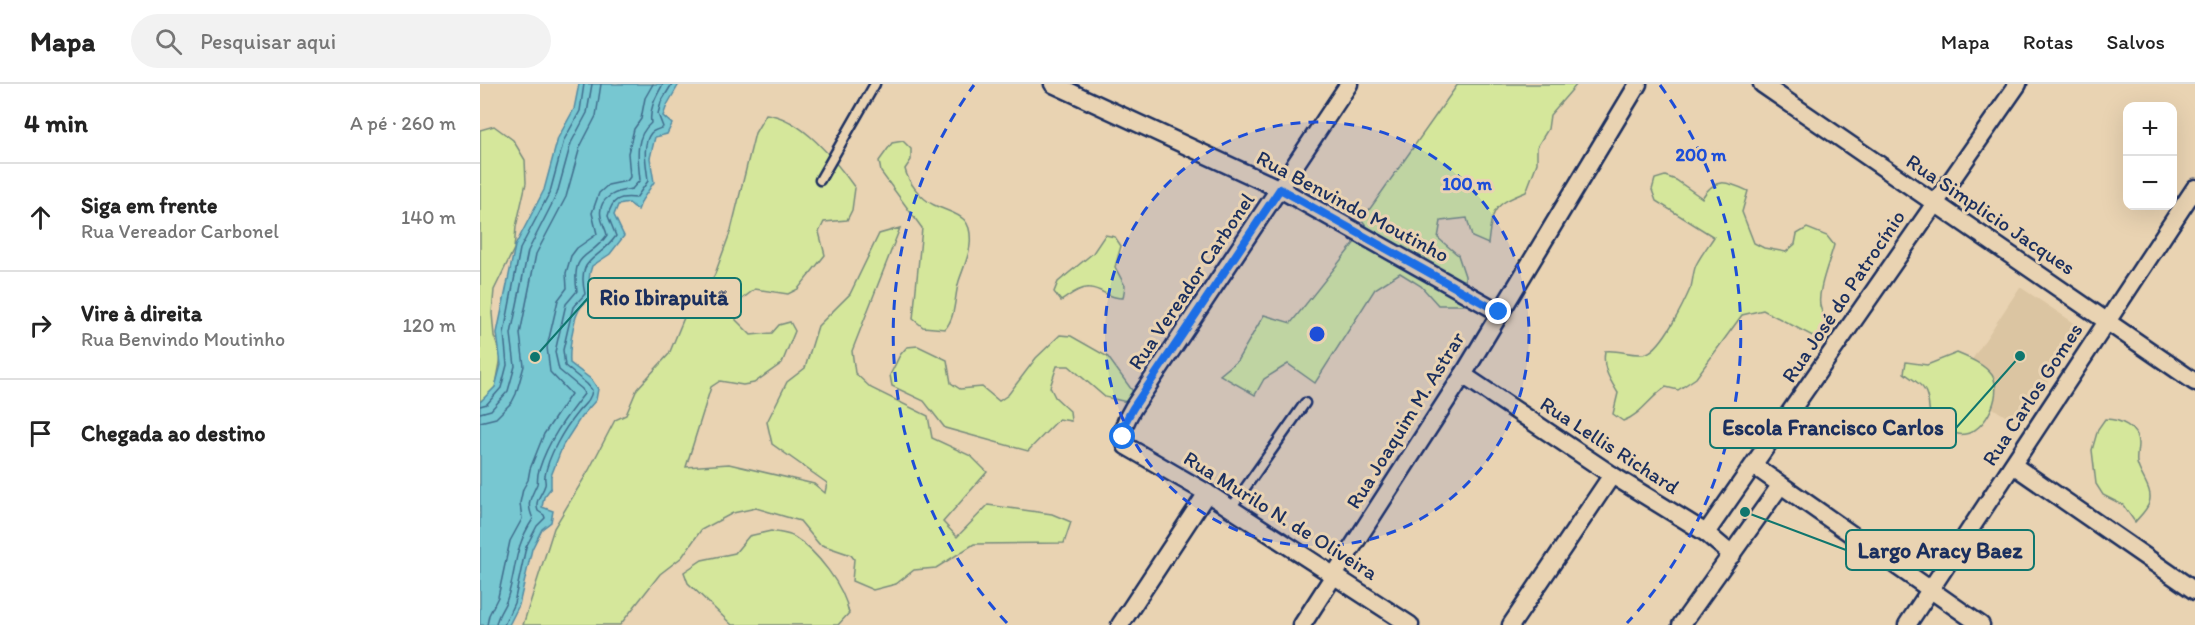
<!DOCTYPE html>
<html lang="pt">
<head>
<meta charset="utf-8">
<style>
	body { margin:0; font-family:Itim,sans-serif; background:#f2f2f2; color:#222 }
	.controls { position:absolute; right:18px; top:18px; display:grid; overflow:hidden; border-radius:12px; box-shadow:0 6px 24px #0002 }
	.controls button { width:54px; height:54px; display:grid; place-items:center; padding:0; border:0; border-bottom:2px solid #e0e0e0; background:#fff; color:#222; font:30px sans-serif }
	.stop { position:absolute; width:18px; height:18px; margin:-14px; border:4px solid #1a73e8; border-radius:50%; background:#fff }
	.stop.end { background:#1a73e8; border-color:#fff; box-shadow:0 2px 6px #0008 }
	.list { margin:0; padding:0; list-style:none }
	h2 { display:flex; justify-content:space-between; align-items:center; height:78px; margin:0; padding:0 24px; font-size:26px }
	h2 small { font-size:20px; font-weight:400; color:#767676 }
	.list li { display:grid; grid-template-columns:39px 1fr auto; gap:18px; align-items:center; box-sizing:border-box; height:108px; padding:0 24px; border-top:2px solid #e0e0e0 }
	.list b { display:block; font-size:22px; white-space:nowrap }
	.list p { margin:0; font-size:20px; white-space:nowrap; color:#767676 }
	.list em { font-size:20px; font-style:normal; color:#767676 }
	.icon { flex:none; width:33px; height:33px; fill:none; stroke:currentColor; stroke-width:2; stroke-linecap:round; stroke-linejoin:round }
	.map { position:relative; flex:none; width:1715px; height:541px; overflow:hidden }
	header { display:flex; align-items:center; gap:36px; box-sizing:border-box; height:84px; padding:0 30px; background:#fff; border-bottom:2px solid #e0e0e0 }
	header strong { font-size:28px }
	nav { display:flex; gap:33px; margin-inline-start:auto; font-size:21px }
	.search { width:420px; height:54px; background:#f2f2f2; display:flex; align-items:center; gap:15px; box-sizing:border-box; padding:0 21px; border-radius:33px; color:#767676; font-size:22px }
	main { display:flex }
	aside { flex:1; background:#fff }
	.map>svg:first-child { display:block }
	.built { fill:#dbc5a2 }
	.green { fill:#d5e79b; stroke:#788b7c; stroke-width:1.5 }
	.water { fill:#77c7d1; stroke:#528aa3; stroke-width:1.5 }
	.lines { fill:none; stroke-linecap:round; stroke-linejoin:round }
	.shore { stroke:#406c8c; stroke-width:1.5 }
	.service-casing { stroke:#1b2f5e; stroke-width:13 }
	.minor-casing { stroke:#1b2f5e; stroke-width:21 }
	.service { stroke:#e9d3b2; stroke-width:8 }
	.minor { stroke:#e9d3b2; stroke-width:16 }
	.route { stroke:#1a73e8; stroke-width:8 }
	.ring { fill:none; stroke:#1d4ed8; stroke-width:3; stroke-dasharray:10 8 }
	.labels { text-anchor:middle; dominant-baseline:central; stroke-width:6; stroke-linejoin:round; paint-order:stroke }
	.street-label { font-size:21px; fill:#1b2f5e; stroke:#e9d3b2 }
	.centre { fill:#1d4ed8; stroke:#e9d3b2; stroke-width:3 }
	.ring-label { font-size:18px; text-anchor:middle; font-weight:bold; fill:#1d4ed8; stroke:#e9d3b2; stroke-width:6; stroke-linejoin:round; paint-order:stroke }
	.leader { fill:none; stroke:#0f766e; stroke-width:2 }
	.callout-dot { fill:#0f766e; stroke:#e9d3b2; stroke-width:2 }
	.callout { fill:#e9d3b2; stroke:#0f766e; stroke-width:2 }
	.callout-label { font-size:22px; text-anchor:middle; font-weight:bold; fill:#1b2f5e }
</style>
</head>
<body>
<header>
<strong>Mapa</strong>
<div class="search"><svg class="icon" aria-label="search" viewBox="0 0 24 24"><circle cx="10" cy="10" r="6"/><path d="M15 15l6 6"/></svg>Pesquisar aqui</div>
<nav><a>Mapa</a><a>Rotas</a><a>Salvos</a></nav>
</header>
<main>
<aside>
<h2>4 min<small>A pé · 260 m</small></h2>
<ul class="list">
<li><svg class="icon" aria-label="ahead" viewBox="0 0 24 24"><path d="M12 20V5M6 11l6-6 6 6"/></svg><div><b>Siga em frente</b><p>Rua Vereador Carbonel</p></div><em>140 m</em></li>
<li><svg class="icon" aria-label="right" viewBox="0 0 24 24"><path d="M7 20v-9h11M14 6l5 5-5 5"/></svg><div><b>Vire à direita</b><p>Rua Benvindo Moutinho</p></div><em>120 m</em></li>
<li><svg class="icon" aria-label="arrive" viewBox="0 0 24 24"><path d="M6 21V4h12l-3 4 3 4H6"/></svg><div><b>Chegada ao destino</b></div></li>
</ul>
</aside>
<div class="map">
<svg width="1715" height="541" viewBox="0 0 1715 541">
	<rect width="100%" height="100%" fill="#e9d3b2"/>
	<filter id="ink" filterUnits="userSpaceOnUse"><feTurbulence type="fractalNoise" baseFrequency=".0167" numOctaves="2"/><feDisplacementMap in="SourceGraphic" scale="12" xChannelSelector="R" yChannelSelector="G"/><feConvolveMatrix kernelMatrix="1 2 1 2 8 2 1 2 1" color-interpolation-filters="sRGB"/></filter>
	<g filter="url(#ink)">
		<!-- built -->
		<polygon class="built" points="1540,203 1603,245 1539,341 1476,300"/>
		<!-- green -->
		<g class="green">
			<path d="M978,0h119l-27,31 -2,14 -11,18v16l-11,29c-33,13 -34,17 -38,52l-16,-7 -5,-19 -26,3 -3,17 20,17 7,21 1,29h-28l-17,-19 -21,-13 -25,16 -60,94 -27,-19 -24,15 -9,16 -35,-20 17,-14 27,-46 27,8 76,-96 -5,-7z"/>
			<path d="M286,30c36,4 69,46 89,74l-3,22 -5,10 -23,2 -5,10 6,23 -27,34 -10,5 -33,-5 -18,14 -1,17 15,15 21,-2 7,-8 11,-3 5,9 -13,32 -28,20 -11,2 -23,-4 -9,6 -25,80 43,-3 85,20 11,9 2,-10 -55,-39 -5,-22 20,-40 18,-14 13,-42 32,-32 29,-60 21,-6 -48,123 3,22 16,15 57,28 4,22 39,18 16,16 -44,50 14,15 31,-32 64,9 19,8 -7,21 -90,1 -38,24 -22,2 -18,14 -23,6 -21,-9 2,-22 -3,-4 -32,-11 -19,-23 -44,-13 -23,5 -32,17 -19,27 -22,17 -40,51h-97l31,-97 35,-58 26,-50 11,-5 11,-26 32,-35 19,-46 15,-12 12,-22 16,-44 24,-97z"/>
			<polygon points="14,42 33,56 45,76 46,99 36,143 34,165 14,206 12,229 14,252 21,273 13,317 0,355 0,46"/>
			<path d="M423,57l8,8v11l-6,9c3,13 16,30 29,36 21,10 39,9 36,40 -1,11 -7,24 -11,36 -5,17 -3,36 -14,48l-22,-2 -10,-8 9,-91 -41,-56 -2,-11 13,-18z"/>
			<path d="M1185,92l11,4 26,18c13,-22 26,-16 46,-7l-6,21 12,31 10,5 22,4 9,-8 2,-10 10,-6 20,8 7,9c-4,15 -19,50 -13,64 4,12 12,15 14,29l-11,4 -61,-32 -21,5 -46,63 -18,12 -12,-3c-16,10 -25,28 -43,34l-10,-7 5,-21c-9,-15 -16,-25 -13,-42 14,-2 30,6 42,2 16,-6 37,-50 44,-66 2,-7 2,-15 5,-22 5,-10 12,-19 18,-28l-58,-36 -4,-11 3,-11z"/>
			<path d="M625,151l10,2 6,9 -6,21 10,19 -2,12c-16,0 -19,-8 -32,-10 -11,-2 -22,8 -30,13l-7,-9 4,-10 35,-29z"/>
			<polygon points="580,251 591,252 628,273 654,309 647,318 625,313 589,282 577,282 570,303 575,313 590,327 591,337 579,335 548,367 465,344 444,317 412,302 410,291 420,271 427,263 438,262 467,276 471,299 480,305 502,303 519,317 528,311 556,274"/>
			<path d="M1477,269c12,5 27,11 35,22 13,20 -10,64 -34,59 -10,-2 -20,-11 -28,-16 -2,-29 -3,-29 -26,-45l2,-11 21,3z"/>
			<path d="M1625,335c15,0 33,8 33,25 0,6 -2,13 -1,19 3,13 17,27 12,40 -2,7 -10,14 -14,19l-12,-17 -20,-10 -7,-11 -4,-34 6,-21z"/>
			<path d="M291,447c8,2 17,2 23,6 23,14 50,49 55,76l-11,12h-106l-44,-42 -4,-11 18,-12 33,-7 14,-17z"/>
		</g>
		<!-- water -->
		<path class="water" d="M99,0h100l-12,21 -4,11 9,8 -5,10 -12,3 -5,21 4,24 -12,18 -4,10 -9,-7 -11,2 -4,10 10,21 -14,18 -18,12c-5,13 -3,20 5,31 -7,2 -12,4 -16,10 -8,9 -12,43 -11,56l22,17 6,9 -2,11 -15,17 -18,28 -12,31v12l-7,9 -2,10 11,4 -2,11 -9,7 -10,20 -13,56 -10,20h-29v-223l15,-15 6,-22 -4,-32 18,-87 29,-56 14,-52 16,-29z"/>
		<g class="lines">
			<!-- shore -->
			<g class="shore">
				<polyline points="0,322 7,320 21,304 27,281 24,249 40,165 70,108 84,56 100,27 104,0"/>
				<polyline points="0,329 11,326 28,307 35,282 31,250 48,167 77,110 91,59 107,29 112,0"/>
				<polyline points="0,338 16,334 32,318 36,310 44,282 40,250 56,170 86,113 100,63 116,32 121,0"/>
				<polyline points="7,541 9,531 18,513 30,457 42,435 40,419 43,405 48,396 50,385 64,350 91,310 70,288 67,263 78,216 87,204 86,189 91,172 97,164 117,150 112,129 119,109 128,101 147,97 150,93 148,69 154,45 161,35 165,14 173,0"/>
				<path d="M16,541c1,-10 8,-17 11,-26 10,-30 6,-50 26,-80 -7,-17 -3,-19 4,-35 1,-4 0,-9 2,-14 9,-29 26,-52 45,-76l-2,-5 -23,-19 -4,-18 11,-48 11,-13c-6,-41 12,-30 30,-56 -1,-6 -5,-11 -6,-18 -4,-20 16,-26 31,-28l8,-9c-2,-20 -6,-43 11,-57 -2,-15 5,-26 12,-39"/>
				<path d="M24,541l10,-22 12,-56 11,-21 8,-8 -1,-3 -6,-4c-4,-11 4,-16 7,-26 1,-3 -1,-6 0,-9 3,-20 19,-47 32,-63 6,-8 14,-12 15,-23l-5,-6 -22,-18 -2,-16 10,-43 12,-13c-9,-38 13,-32 31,-58l-8,-20c4,-17 11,-20 28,-18l12,-17c-1,-13 -7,-36 3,-48 3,-3 9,-4 12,-6l-5,-13 3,-12 11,-18"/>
			</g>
			<!-- service casing -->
			<g class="service-casing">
				<g id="service">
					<polyline points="340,96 395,0"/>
					<polyline points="751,424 825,319"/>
				</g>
			</g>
			<!-- minor casing -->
			<g class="minor-casing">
				<g id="minor">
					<polyline points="573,0 800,105 1019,228"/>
					<path d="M869,0l-216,324c-8,14 -13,22 -7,38l81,47 203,132"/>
					<polyline points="1282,0 1715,298"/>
					<polyline points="983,291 1132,391 1226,449 1252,471"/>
					<polyline points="1533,381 1715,507"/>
					<polyline points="1274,382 1501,541"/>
					<polyline points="1226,449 1538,0"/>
					<polyline points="640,541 727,409"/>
					<polyline points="822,541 983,291 1158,0"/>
					<polyline points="1031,541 1132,391"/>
					<polyline points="1201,541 1300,402"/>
					<polyline points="1427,541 1715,104"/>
				</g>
			</g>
			<!-- service -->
			<use href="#service" class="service"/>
			<!-- minor -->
			<use href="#minor" class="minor"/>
		</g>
	</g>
	<g class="lines" filter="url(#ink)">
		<!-- route -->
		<polyline class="route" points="643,353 643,342 653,324 800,105 1019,228"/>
	</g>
	<!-- distance rings -->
	<circle cx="837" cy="250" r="212" fill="#1d4ed8" fill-opacity=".12"/>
	<g class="ring">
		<circle cx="837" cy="250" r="212"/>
		<path d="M527 539A424 424 0 0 1 494 1M1180 1A424 424 0 0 1 1147 539"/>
	</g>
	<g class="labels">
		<!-- street labels -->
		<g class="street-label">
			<text transform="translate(873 122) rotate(28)">Rua Benvindo Moutinho</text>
			<text transform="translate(1511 130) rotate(34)">Rua Simplicio Jacques</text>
			<text transform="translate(711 197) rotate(-56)">Rua Vereador Carbonel</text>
			<text transform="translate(1363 212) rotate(-56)">Rua José do Patrocínio</text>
			<text transform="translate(1552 310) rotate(-57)">Rua Carlos Gomes</text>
			<text transform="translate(925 336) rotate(-58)">Rua Joaquim M. Astrar</text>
			<text transform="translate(1130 361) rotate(33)">Rua Lellis Richard</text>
			<text transform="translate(801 431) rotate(32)">Rua Murilo N. de Oliveira</text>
		</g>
	</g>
	<circle cx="837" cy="250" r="9" class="centre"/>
	<g class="ring-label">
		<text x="1221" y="77">200 m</text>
		<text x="987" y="106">100 m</text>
	</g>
	<!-- callouts -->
	<path class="leader" d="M55 273L108 214M1540 272L1476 344M1265 428L1366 466"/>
	<g class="callout-dot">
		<circle cx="55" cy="273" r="6"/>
		<circle cx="1540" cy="272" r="6"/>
		<circle cx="1265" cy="428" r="6"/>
	</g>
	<g class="callout">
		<rect x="108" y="194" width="153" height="40" rx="6"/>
		<rect x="1230" y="324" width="246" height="40" rx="6"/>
		<rect x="1366" y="446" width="188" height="40" rx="6"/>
	</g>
	<g class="callout-label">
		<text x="184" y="221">Rio Ibirapuitã</text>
		<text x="1353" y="351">Escola Francisco Carlos</text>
		<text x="1460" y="474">Largo Aracy Baez</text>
	</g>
</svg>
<div class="controls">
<button>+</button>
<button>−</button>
</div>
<div class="stop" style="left:643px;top:353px"></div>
<div class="stop end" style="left:1019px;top:228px"></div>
</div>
</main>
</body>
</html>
